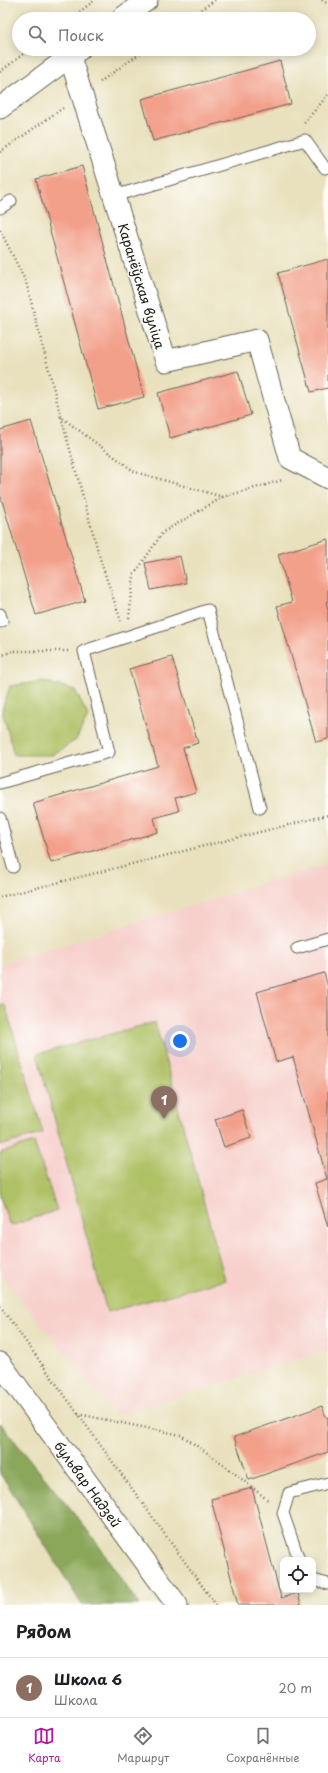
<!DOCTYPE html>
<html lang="ru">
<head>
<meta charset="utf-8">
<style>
	body { margin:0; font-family:"Playpen Sans",sans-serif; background:#f2f2f2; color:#202124 }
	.controls { position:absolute; right:12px; bottom:12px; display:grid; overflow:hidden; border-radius:8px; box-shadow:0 2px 10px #0003 }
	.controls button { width:36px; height:36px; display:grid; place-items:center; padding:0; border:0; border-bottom:1px solid #e0e0e0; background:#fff; color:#202124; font:20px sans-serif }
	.you { position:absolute; left:180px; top:1041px; width:14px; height:14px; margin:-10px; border:3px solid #fff; border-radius:50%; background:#1a73e8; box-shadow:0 0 0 6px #1a73e833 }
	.badge { display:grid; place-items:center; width:26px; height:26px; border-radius:50%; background:#b5179e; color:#fff; font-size:13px; font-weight:700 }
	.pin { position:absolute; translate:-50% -33px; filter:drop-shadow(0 1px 2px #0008) }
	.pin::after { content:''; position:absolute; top:21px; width:14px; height:12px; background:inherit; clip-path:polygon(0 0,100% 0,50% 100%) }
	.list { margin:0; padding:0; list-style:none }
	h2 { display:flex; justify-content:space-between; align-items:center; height:52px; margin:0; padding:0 16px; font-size:17px }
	h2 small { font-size:13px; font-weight:400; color:#757577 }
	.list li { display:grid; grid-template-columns:26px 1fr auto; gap:12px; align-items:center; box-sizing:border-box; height:60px; padding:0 16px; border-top:1px solid #e0e0e0 }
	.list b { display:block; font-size:15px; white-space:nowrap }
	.list p { margin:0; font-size:13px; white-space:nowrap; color:#757577 }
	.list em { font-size:13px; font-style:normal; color:#757577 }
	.icon { flex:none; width:22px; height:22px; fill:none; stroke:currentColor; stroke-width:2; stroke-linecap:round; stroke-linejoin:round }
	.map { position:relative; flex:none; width:328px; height:1605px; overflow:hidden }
	.search { position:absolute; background:#fff; box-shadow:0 2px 10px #0003; left:12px; right:12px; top:12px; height:44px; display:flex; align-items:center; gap:10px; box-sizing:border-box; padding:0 14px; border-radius:22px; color:#757577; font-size:15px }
	.sheet { height:112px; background:#fff }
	nav { display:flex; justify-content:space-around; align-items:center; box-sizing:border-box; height:56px; border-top:1px solid #e0e0e0; background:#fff; font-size:11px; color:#757577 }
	nav a { display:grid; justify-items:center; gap:2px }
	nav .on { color:#b5179e }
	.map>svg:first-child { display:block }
	.built { fill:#f7d0cc }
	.green { fill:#afc165; stroke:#666e40 }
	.forest { fill:#8ba75a; stroke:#54623b }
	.building { fill:#f3a08b }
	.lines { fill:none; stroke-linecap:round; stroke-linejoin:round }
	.lane-casing { stroke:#646155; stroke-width:13 }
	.street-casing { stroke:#646155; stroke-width:23 }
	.path { stroke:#646155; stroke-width:2.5; stroke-dasharray:1 3; stroke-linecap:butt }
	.lane { stroke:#fff; stroke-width:11 }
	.street { stroke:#fff; stroke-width:21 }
	.labels { text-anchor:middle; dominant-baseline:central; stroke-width:3; stroke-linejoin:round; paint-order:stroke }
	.street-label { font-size:13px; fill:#1c1c1c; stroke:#fdfcf7 }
</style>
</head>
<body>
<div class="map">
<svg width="328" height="1605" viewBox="0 0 328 1605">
	<rect width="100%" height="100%" fill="#fdfcf7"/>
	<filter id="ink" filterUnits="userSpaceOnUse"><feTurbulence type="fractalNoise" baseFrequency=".025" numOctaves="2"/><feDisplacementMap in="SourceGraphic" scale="8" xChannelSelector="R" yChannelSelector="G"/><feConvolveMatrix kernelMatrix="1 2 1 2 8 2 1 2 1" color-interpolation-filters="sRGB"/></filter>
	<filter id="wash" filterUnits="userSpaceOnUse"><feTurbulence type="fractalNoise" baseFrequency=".012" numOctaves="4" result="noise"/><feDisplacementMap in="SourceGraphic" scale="16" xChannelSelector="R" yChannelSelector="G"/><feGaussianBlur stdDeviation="0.9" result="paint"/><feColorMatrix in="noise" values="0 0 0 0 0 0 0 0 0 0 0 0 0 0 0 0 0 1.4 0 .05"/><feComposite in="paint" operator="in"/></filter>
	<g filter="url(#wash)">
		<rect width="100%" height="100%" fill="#e9e1be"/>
		<!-- built -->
		<polygon class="built" points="328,864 328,1350 116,1415 0,1274 0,964"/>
		<!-- green -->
		<g class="green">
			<polygon points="43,681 75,690 88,716 76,740 52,755 14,755 2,710 10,686"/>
			<polygon points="5,1005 43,1133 0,1146 0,1006"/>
			<polygon points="155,1022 225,1280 107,1312 37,1054"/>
			<polygon points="34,1142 57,1210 10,1226 0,1197 0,1153"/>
		</g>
		<!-- forest -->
		<polygon class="forest" points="0,1423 92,1536 139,1605 82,1605 6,1482 0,1474"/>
		<g id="blocks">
			<!-- building -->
			<g class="building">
				<polygon points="280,61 291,104 153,141 142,99"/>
				<polygon points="82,166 144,397 98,409 36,179"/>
				<polygon points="328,259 328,388 311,392 278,273"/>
				<polygon points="238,371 251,415 170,438 158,393"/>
				<polygon points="31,421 85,601 36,615 0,494 0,430"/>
				<polygon points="328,539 328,601 326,602 328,609 328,739 316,742 277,606 292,602 278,554"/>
				<polygon points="180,556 186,583 151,590 145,563"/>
				<polygon points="172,657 198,743 183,748 196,792 175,798 179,811 154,818 158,832 51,863 33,803 158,766 129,669"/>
				<polygon points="324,973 328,987 328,1227 315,1183 327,1179 293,1057 276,1062 257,992"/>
				<polygon points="242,1110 251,1138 224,1147 215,1119"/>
				<polygon points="322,1406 326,1417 328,1417 328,1452 249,1480 234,1437"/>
				<polygon points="252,1488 281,1598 298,1593 301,1605 238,1605 211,1499"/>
			</g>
		</g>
	</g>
	<g filter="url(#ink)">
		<use href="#blocks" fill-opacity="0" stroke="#646155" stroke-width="1"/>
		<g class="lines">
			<!-- lane casing -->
			<g class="lane-casing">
				<g id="lane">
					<polyline points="114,196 305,140 325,168"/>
					<polyline points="0,208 11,201"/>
					<polyline points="0,614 2,621 0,622"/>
					<polyline points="0,783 109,752 84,651 208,610 260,808"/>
					<polyline points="0,818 13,867"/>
					<polyline points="297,948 328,939"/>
					<polyline points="299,1560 283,1513 289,1493 328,1483"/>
					<polyline points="313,1580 328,1584"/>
				</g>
			</g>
			<!-- street casing -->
			<g class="street-casing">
				<g id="street">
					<polyline points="121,19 147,0"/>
					<polyline points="70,57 166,361 257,340 290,458 328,478"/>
					<polyline points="0,108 80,49"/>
					<polyline points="0,1363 177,1605"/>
				</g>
			</g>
			<!-- path -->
			<g class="path">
				<polyline points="322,0 328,4"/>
				<polyline points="70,19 95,0"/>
				<polyline points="188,19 215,0"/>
				<polyline points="0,72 30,49"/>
				<polyline points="100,82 146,49"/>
				<polyline points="304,123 328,95"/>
				<polyline points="0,152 63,108"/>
				<polyline points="0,230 26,282 61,417 135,472 223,497"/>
				<polyline points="61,417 101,562 121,621"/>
				<polyline points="129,618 134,575 163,532 223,497 283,480"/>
				<polyline points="0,656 13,651 69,651"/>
				<polyline points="0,897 328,815"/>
				<polyline points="0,1306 216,1605"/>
				<polyline points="78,1414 181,1435 219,1461 269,1501"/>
			</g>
			<!-- lane -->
			<use href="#lane" class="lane"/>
			<!-- street -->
			<use href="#street" class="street"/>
		</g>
	</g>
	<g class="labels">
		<!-- street labels -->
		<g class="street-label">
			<text transform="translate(142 286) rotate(73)">Каранёўская вуліца</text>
			<text transform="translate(88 1484) rotate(54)">бульвар Надзей</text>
		</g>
	</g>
</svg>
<div class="controls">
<button><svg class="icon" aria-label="locate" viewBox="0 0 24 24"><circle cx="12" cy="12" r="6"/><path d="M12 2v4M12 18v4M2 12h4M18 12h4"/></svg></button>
</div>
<div class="you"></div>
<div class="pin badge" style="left:164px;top:1119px;background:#8d6e63">1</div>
<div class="search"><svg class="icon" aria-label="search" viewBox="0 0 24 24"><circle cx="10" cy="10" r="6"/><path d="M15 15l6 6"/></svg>Поиск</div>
</div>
<section class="sheet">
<h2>Рядом<small></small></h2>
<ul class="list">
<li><span class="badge" style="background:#8d6e63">1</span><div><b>Школа 6</b><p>Школа</p></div><em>20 m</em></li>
</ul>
</section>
<nav>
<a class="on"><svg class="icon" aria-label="map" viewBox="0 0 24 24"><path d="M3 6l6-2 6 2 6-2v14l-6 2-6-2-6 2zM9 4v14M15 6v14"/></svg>Карта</a>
<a><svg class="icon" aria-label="directions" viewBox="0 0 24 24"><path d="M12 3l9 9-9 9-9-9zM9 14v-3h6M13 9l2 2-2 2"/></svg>Маршрут</a>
<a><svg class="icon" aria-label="saved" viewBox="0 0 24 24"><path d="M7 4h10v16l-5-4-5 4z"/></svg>Сохранённые</a>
</nav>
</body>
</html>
